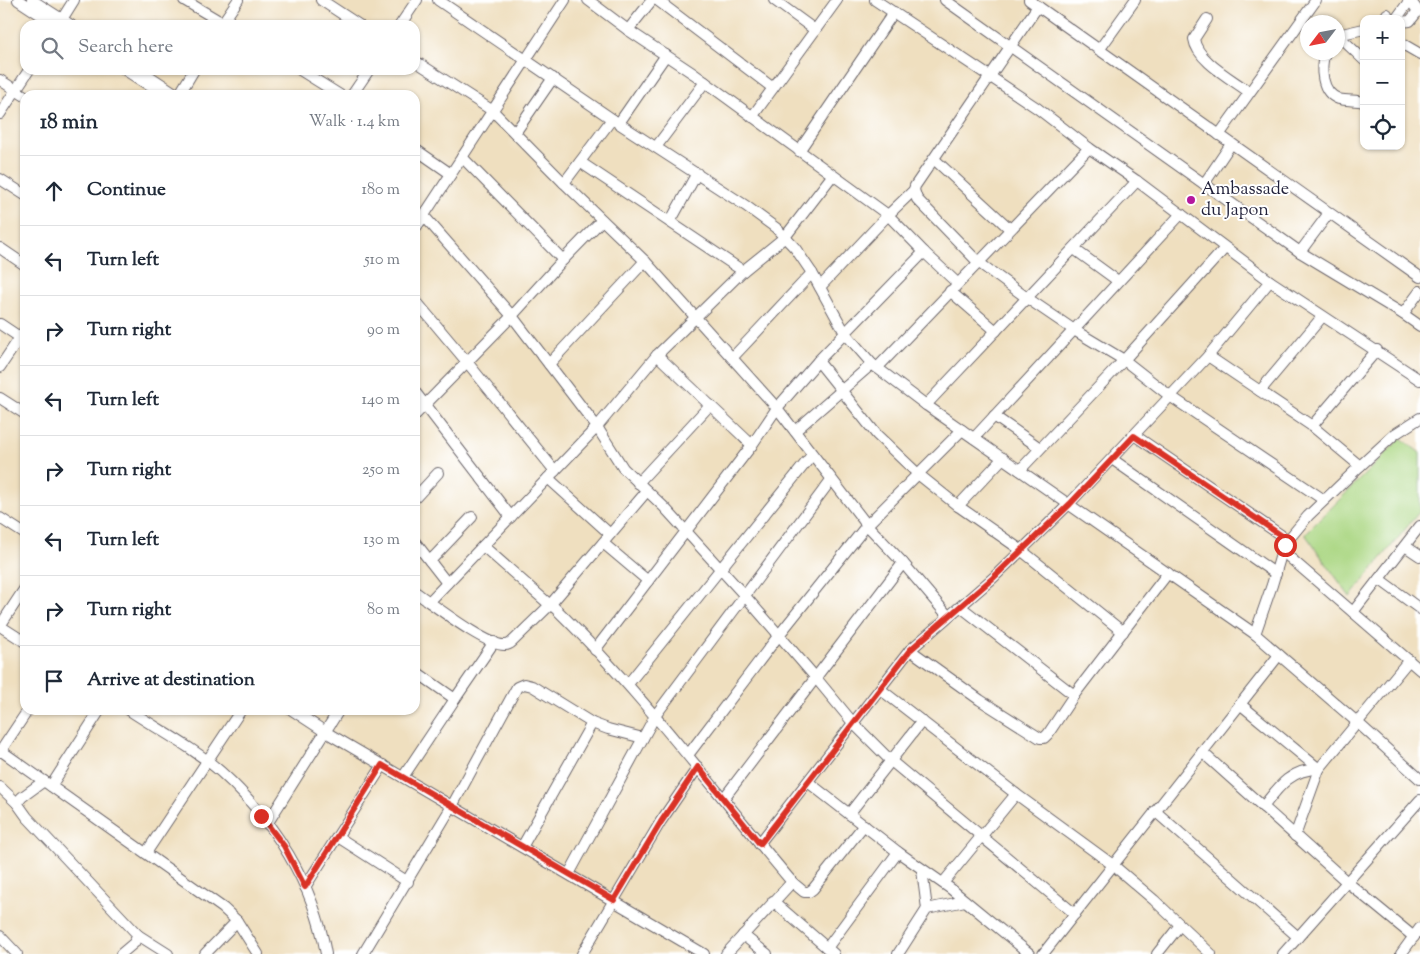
<!DOCTYPE html>
<html lang="en">
<head>
<meta charset="utf-8">
<style>
	body { margin:0; font-family:"Sorts Mill Goudy",serif; background:#f6f6f7; color:#1f2937 }
	.controls { position:absolute; right:15px; top:15px; display:grid; overflow:hidden; border-radius:10px; box-shadow:0 1px 4px #0004 }
	.controls button { width:45px; height:45px; display:grid; place-items:center; padding:0; border:0; border-bottom:1px solid #e0e1e3; background:#fff; color:#1f2937; font:25px sans-serif }
	.compass { position:absolute; left:1300px; top:15px; width:45px; height:45px; border-radius:50%; background:#fff; box-shadow:0 1px 4px #0004; rotate:238deg }
	.stop { position:absolute; width:15px; height:15px; margin:-11px; border:4px solid #d93025; border-radius:50%; background:#fff }
	.stop.end { background:#d93025; border-color:#fff; box-shadow:0 1px 5px #0008 }
	.list { margin:0; padding:0; list-style:none }
	h2 { display:flex; justify-content:space-between; align-items:center; height:65px; margin:0; padding:0 20px; font-size:21px }
	h2 small { font-size:16px; font-weight:400; color:#747a83 }
	.list li { display:grid; grid-template-columns:32px 1fr auto; gap:15px; align-items:center; box-sizing:border-box; height:70px; padding:0 20px; border-top:1px solid #e0e1e3 }
	.list b { display:block; font-size:19px; white-space:nowrap }
	.list em { font-size:16px; font-style:normal; color:#747a83 }
	.icon { flex:none; width:28px; height:28px; fill:none; stroke:currentColor; stroke-width:2; stroke-linecap:round; stroke-linejoin:round }
	.map { position:relative; flex:none; width:1420px; height:954px; overflow:hidden }
	.search { position:absolute; background:#fff; box-shadow:0 1px 4px #0004; left:20px; top:20px; width:400px; height:55px; display:flex; align-items:center; gap:12px; box-sizing:border-box; padding:0 18px; border-radius:15px; color:#747a83; font-size:19px }
	.panel { position:absolute; background:#fff; box-shadow:0 1px 4px #0004; left:20px; top:90px; width:400px; height:625px; border-radius:15px }
	.map>svg:first-child { display:block }
	.green { fill:#abd783; stroke:#667c5f }
	.lines { fill:none; stroke-linecap:round; stroke-linejoin:round }
	.minor-casing { stroke:#6a6469; stroke-width:12 }
	.minor { stroke:#fff; stroke-width:10 }
	.route { stroke:#d93025; stroke-width:6 }
	.poi-dot { fill:#b5179e; stroke:#fff; stroke-width:2 }
	.labels { text-anchor:middle; dominant-baseline:central; stroke-width:4; stroke-linejoin:round; paint-order:stroke }
	.poi-label { font-size:18px; fill:#22223b; stroke:#fff; text-anchor:start }
</style>
</head>
<body>
<div class="map">
<svg width="1420" height="954" viewBox="0 0 1420 954">
	<rect width="100%" height="100%" fill="#fff"/>
	<filter id="ink" filterUnits="userSpaceOnUse"><feTurbulence type="fractalNoise" baseFrequency=".02" numOctaves="2"/><feDisplacementMap in="SourceGraphic" scale="10" xChannelSelector="R" yChannelSelector="G"/><feConvolveMatrix kernelMatrix="1 2 1 2 8 2 1 2 1" color-interpolation-filters="sRGB"/></filter>
	<filter id="wash" filterUnits="userSpaceOnUse"><feTurbulence type="fractalNoise" baseFrequency=".0096" numOctaves="4" result="noise"/><feDisplacementMap in="SourceGraphic" scale="20" xChannelSelector="R" yChannelSelector="G"/><feGaussianBlur stdDeviation="1.12" result="paint"/><feColorMatrix in="noise" values="0 0 0 0 0 0 0 0 0 0 0 0 0 0 0 0 0 1.4 0 .05"/><feComposite in="paint" operator="in"/></filter>
	<g filter="url(#wash)">
		<rect width="100%" height="100%" fill="#efdfbf"/>
		<!-- green -->
		<polygon class="green" points="1401,438 1420,453 1420,511 1350,597 1305,534"/>
	</g>
	<g filter="url(#ink)">
		<g class="lines">
			<!-- minor casing -->
			<g class="minor-casing">
				<g id="minor">
					<polyline points="18,0 56,25"/>
					<polyline points="32,0 71,25"/>
					<polyline points="184,0 226,25"/>
					<polyline points="321,0 359,25"/>
					<polyline points="438,0 612,119 746,206 776,228 795,248 812,273 845,333 872,364 926,405 1255,634 1358,723 1420,779"/>
					<polyline points="588,0 628,30 694,74 888,215 924,252"/>
					<polyline points="657,0 773,88"/>
					<polyline points="774,0 815,30"/>
					<polyline points="875,0 1037,108 1089,148 1137,181 1270,281 1420,380"/>
					<polyline points="945,0 1300,252 1403,314 1420,326"/>
					<polyline points="1029,0 1420,277"/>
					<polyline points="1038,6 915,186 914,190 917,199 978,262 1027,298 1074,330 1124,360 1170,396 1324,500"/>
					<polyline points="1387,14 1387,19"/>
					<path d="M1207,19l-13,20c3,22 38,40 55,53"/>
					<polyline points="1396,19 1410,0"/>
					<polyline points="1401,22 1410,21 1418,11 1410,0"/>
					<polyline points="59,24 74,0"/>
					<polyline points="221,25 238,0"/>
					<polyline points="400,25 417,0"/>
					<polyline points="628,30 652,0"/>
					<polyline points="1338,38 1342,34 1364,29"/>
					<polyline points="1344,41 1364,60"/>
					<polyline points="1401,43 1420,54"/>
					<polyline points="1099,50 1135,0"/>
					<path d="M1325,52c-5,16 -4,41 14,47 8,2 17,1 25,3"/>
					<polyline points="415,61 493,111 564,183 645,261 777,408 752,445 595,650"/>
					<polyline points="125,70 164,95"/>
					<polyline points="140,70 178,95"/>
					<polyline points="300,70 340,95"/>
					<polyline points="0,80 25,96"/>
					<polyline points="179,95 194,70"/>
					<polyline points="352,95 369,70"/>
					<polyline points="0,114 29,70"/>
					<polyline points="752,117 837,0"/>
					<polyline points="619,123 666,55"/>
					<polyline points="515,133 553,78"/>
					<polyline points="1219,135 1316,0"/>
					<polyline points="656,147 705,82"/>
					<polyline points="415,149 451,174"/>
					<polyline points="799,151 894,12"/>
					<polyline points="934,159 1010,229"/>
					<polyline points="580,162 743,271"/>
					<polyline points="0,179 25,195"/>
					<polyline points="564,183 612,119"/>
					<polyline points="1204,184 1231,144"/>
					<polyline points="415,215 424,216 512,316 597,427 623,468 664,507 745,596 816,678 854,724 891,761 1075,914"/>
					<polyline points="670,222 697,173"/>
					<polyline points="415,229 565,0"/>
					<polyline points="0,248 25,265"/>
					<polyline points="1074,249 1118,281"/>
					<polyline points="1300,252 1329,213"/>
					<polyline points="563,260 602,220"/>
					<polyline points="820,287 888,215 914,190"/>
					<polyline points="950,291 996,331"/>
					<polyline points="415,300 467,362 555,471"/>
					<polyline points="1403,314 1420,291"/>
					<polyline points="0,324 24,340"/>
					<polyline points="657,355 752,445"/>
					<polyline points="1208,356 1312,426 1360,466"/>
					<polyline points="733,357 812,273"/>
					<polyline points="818,361 877,435 918,474 958,506 1021,550 1123,632"/>
					<polyline points="549,364 645,261"/>
					<polyline points="0,367 25,330"/>
					<polyline points="877,368 1089,148"/>
					<polyline points="1260,391 1322,317"/>
					<polyline points="415,392 511,517"/>
					<polyline points="0,398 25,414"/>
					<polyline points="926,405 1137,181"/>
					<polyline points="415,415 512,316 563,260 462,157"/>
					<polyline points="994,416 1040,448"/>
					<polyline points="1312,426 1377,350"/>
					<polyline points="795,431 872,364"/>
					<polyline points="1134,435 1288,540"/>
					<polyline points="974,438 1181,214"/>
					<polyline points="1112,459 1276,574"/>
					<polyline points="1020,470 1124,360 1225,248"/>
					<polyline points="548,478 610,534"/>
					<polyline points="638,483 710,405"/>
					<polyline points="415,498 438,473"/>
					<polyline points="958,506 1003,458"/>
					<polyline points="0,518 25,534"/>
					<polyline points="415,542 447,583"/>
					<polyline points="603,543 648,581"/>
					<polyline points="483,546 550,605 647,491"/>
					<polyline points="1405,546 1420,556"/>
					<polyline points="1282,551 1420,670"/>
					<polyline points="430,561 472,517"/>
					<polyline points="1379,579 1420,609"/>
					<path d="M415,592c18,12 71,54 90,53 3,0 5,-1 7,-3l38,-37 5,3c87,85 159,182 237,274l12,10h5l4,-3 51,-64"/>
					<polyline points="429,602 597,427 657,355 743,271 785,237 832,176"/>
					<polyline points="961,607 1074,695"/>
					<polyline points="1353,612 1420,526"/>
					<polyline points="948,616 903,563 867,525 777,408 818,361 924,252 957,283"/>
					<polyline points="0,626 25,588"/>
					<polyline points="0,626 25,642"/>
					<polyline points="1255,634 1272,585 1282,551 1288,540 1308,516 1360,466 1395,434 1420,418"/>
					<polyline points="910,650 980,700 1040,738 1044,738 1048,734 1074,695 1168,573"/>
					<polyline points="628,684 812,455"/>
					<polyline points="880,689 1016,794 1113,865 1154,900 1211,954"/>
					<polyline points="455,699 494,642"/>
					<polyline points="1240,704 1319,769"/>
					<path d="M129,710c30,20 65,38 92,62 52,47 93,112 105,182"/>
					<polyline points="292,710 324,731 704,954"/>
					<polyline points="0,750 223,908 237,921 258,954"/>
					<polyline points="0,752 28,710"/>
					<polyline points="1202,752 1347,882 1414,937"/>
					<polyline points="688,755 779,635 867,525 962,430"/>
					<polyline points="403,777 455,699 415,671"/>
					<polyline points="44,781 22,797 17,803 27,817 138,935 134,943 121,954"/>
					<polyline points="808,782 898,852 951,889 1030,954"/>
					<polyline points="51,786 100,710"/>
					<polyline points="0,787 17,803"/>
					<polyline points="724,798 903,563"/>
					<path d="M1263,807c16,-21 28,-38 56,-38"/>
					<polyline points="1155,811 1298,937"/>
					<polyline points="849,814 922,721"/>
					<polyline points="267,824 339,710"/>
					<polyline points="1295,836 1319,769 1409,660"/>
					<polyline points="338,837 408,882"/>
					<polyline points="759,844 910,650 993,578 1069,504 1208,356 1270,281"/>
					<polyline points="522,847 592,723"/>
					<polyline points="146,853 241,710"/>
					<polyline points="922,870 927,909"/>
					<polyline points="569,874 655,716 831,480"/>
					<polyline points="943,883 1016,794"/>
					<polyline points="305,887 383,765"/>
					<polyline points="773,901 834,954"/>
					<polyline points="138,935 168,954"/>
					<polyline points="743,935 767,954"/>
					<polyline points="0,936 17,954"/>
					<polyline points="827,948 898,852"/>
					<polyline points="205,954 237,921"/>
					<polyline points="363,954 452,806 517,687 524,684 532,686 592,723 608,729 643,738"/>
					<polyline points="582,954 661,821 698,767"/>
					<polyline points="726,954 792,882"/>
					<polyline points="898,954 927,909 965,901"/>
					<polyline points="1043,954 1279,655"/>
					<polyline points="1157,954 1180,925"/>
					<polyline points="1283,954 1420,800"/>
					<polyline points="1401,954 1420,928"/>
				</g>
			</g>
			<!-- minor -->
			<use href="#minor" class="minor"/>
		</g>
	</g>
	<g class="lines" filter="url(#ink)">
		<!-- route -->
		<polyline class="route" points="261,816 284,846 305,887 382,765 614,900 661,822 698,767 760,844 910,650 993,578 1070,504 1134,436 1288,540 1285,545"/>
	</g>
	<!-- markers -->
	<circle class="poi-dot" cx="1191" cy="200" r="5"/>
	<g class="labels">
		<!-- poi labels -->
		<g class="poi-label">
			<text x="1201" y="190">Ambassade<tspan x="1201" dy="21">du Japon</tspan></text>
		</g>
	</g>
</svg>
<div class="controls">
<button>+</button>
<button>−</button>
<button><svg class="icon" aria-label="locate" viewBox="0 0 24 24"><circle cx="12" cy="12" r="6"/><path d="M12 2v4M12 18v4M2 12h4M18 12h4"/></svg></button>
</div>
<svg class="compass" viewBox="-18 -18 36 36"><path d="M0-13l5 13h-10z" fill="#e53935"/><path d="M0 13l5-13h-10z" fill="#747a83"/></svg>
<div class="stop" style="left:1285px;top:545px"></div>
<div class="stop end" style="left:261px;top:816px"></div>
<div class="search"><svg class="icon" aria-label="search" viewBox="0 0 24 24"><circle cx="10" cy="10" r="6"/><path d="M15 15l6 6"/></svg>Search here</div>
<section class="panel">
<h2>18 min<small>Walk · 1.4 km</small></h2>
<ul class="list">
<li><svg class="icon" aria-label="ahead" viewBox="0 0 24 24"><path d="M12 20V5M6 11l6-6 6 6"/></svg><div><b>Continue</b></div><em>180 m</em></li>
<li><svg class="icon" aria-label="left" viewBox="0 0 24 24"><path d="M17 20v-9H6M10 6l-5 5 5 5"/></svg><div><b>Turn left</b></div><em>510 m</em></li>
<li><svg class="icon" aria-label="right" viewBox="0 0 24 24"><path d="M7 20v-9h11M14 6l5 5-5 5"/></svg><div><b>Turn right</b></div><em>90 m</em></li>
<li><svg class="icon" aria-label="left" viewBox="0 0 24 24"><path d="M17 20v-9H6M10 6l-5 5 5 5"/></svg><div><b>Turn left</b></div><em>140 m</em></li>
<li><svg class="icon" aria-label="right" viewBox="0 0 24 24"><path d="M7 20v-9h11M14 6l5 5-5 5"/></svg><div><b>Turn right</b></div><em>250 m</em></li>
<li><svg class="icon" aria-label="left" viewBox="0 0 24 24"><path d="M17 20v-9H6M10 6l-5 5 5 5"/></svg><div><b>Turn left</b></div><em>130 m</em></li>
<li><svg class="icon" aria-label="right" viewBox="0 0 24 24"><path d="M7 20v-9h11M14 6l5 5-5 5"/></svg><div><b>Turn right</b></div><em>80 m</em></li>
<li><svg class="icon" aria-label="arrive" viewBox="0 0 24 24"><path d="M6 21V4h12l-3 4 3 4H6"/></svg><div><b>Arrive at destination</b></div></li>
</ul>
</section>
</div>
</body>
</html>
